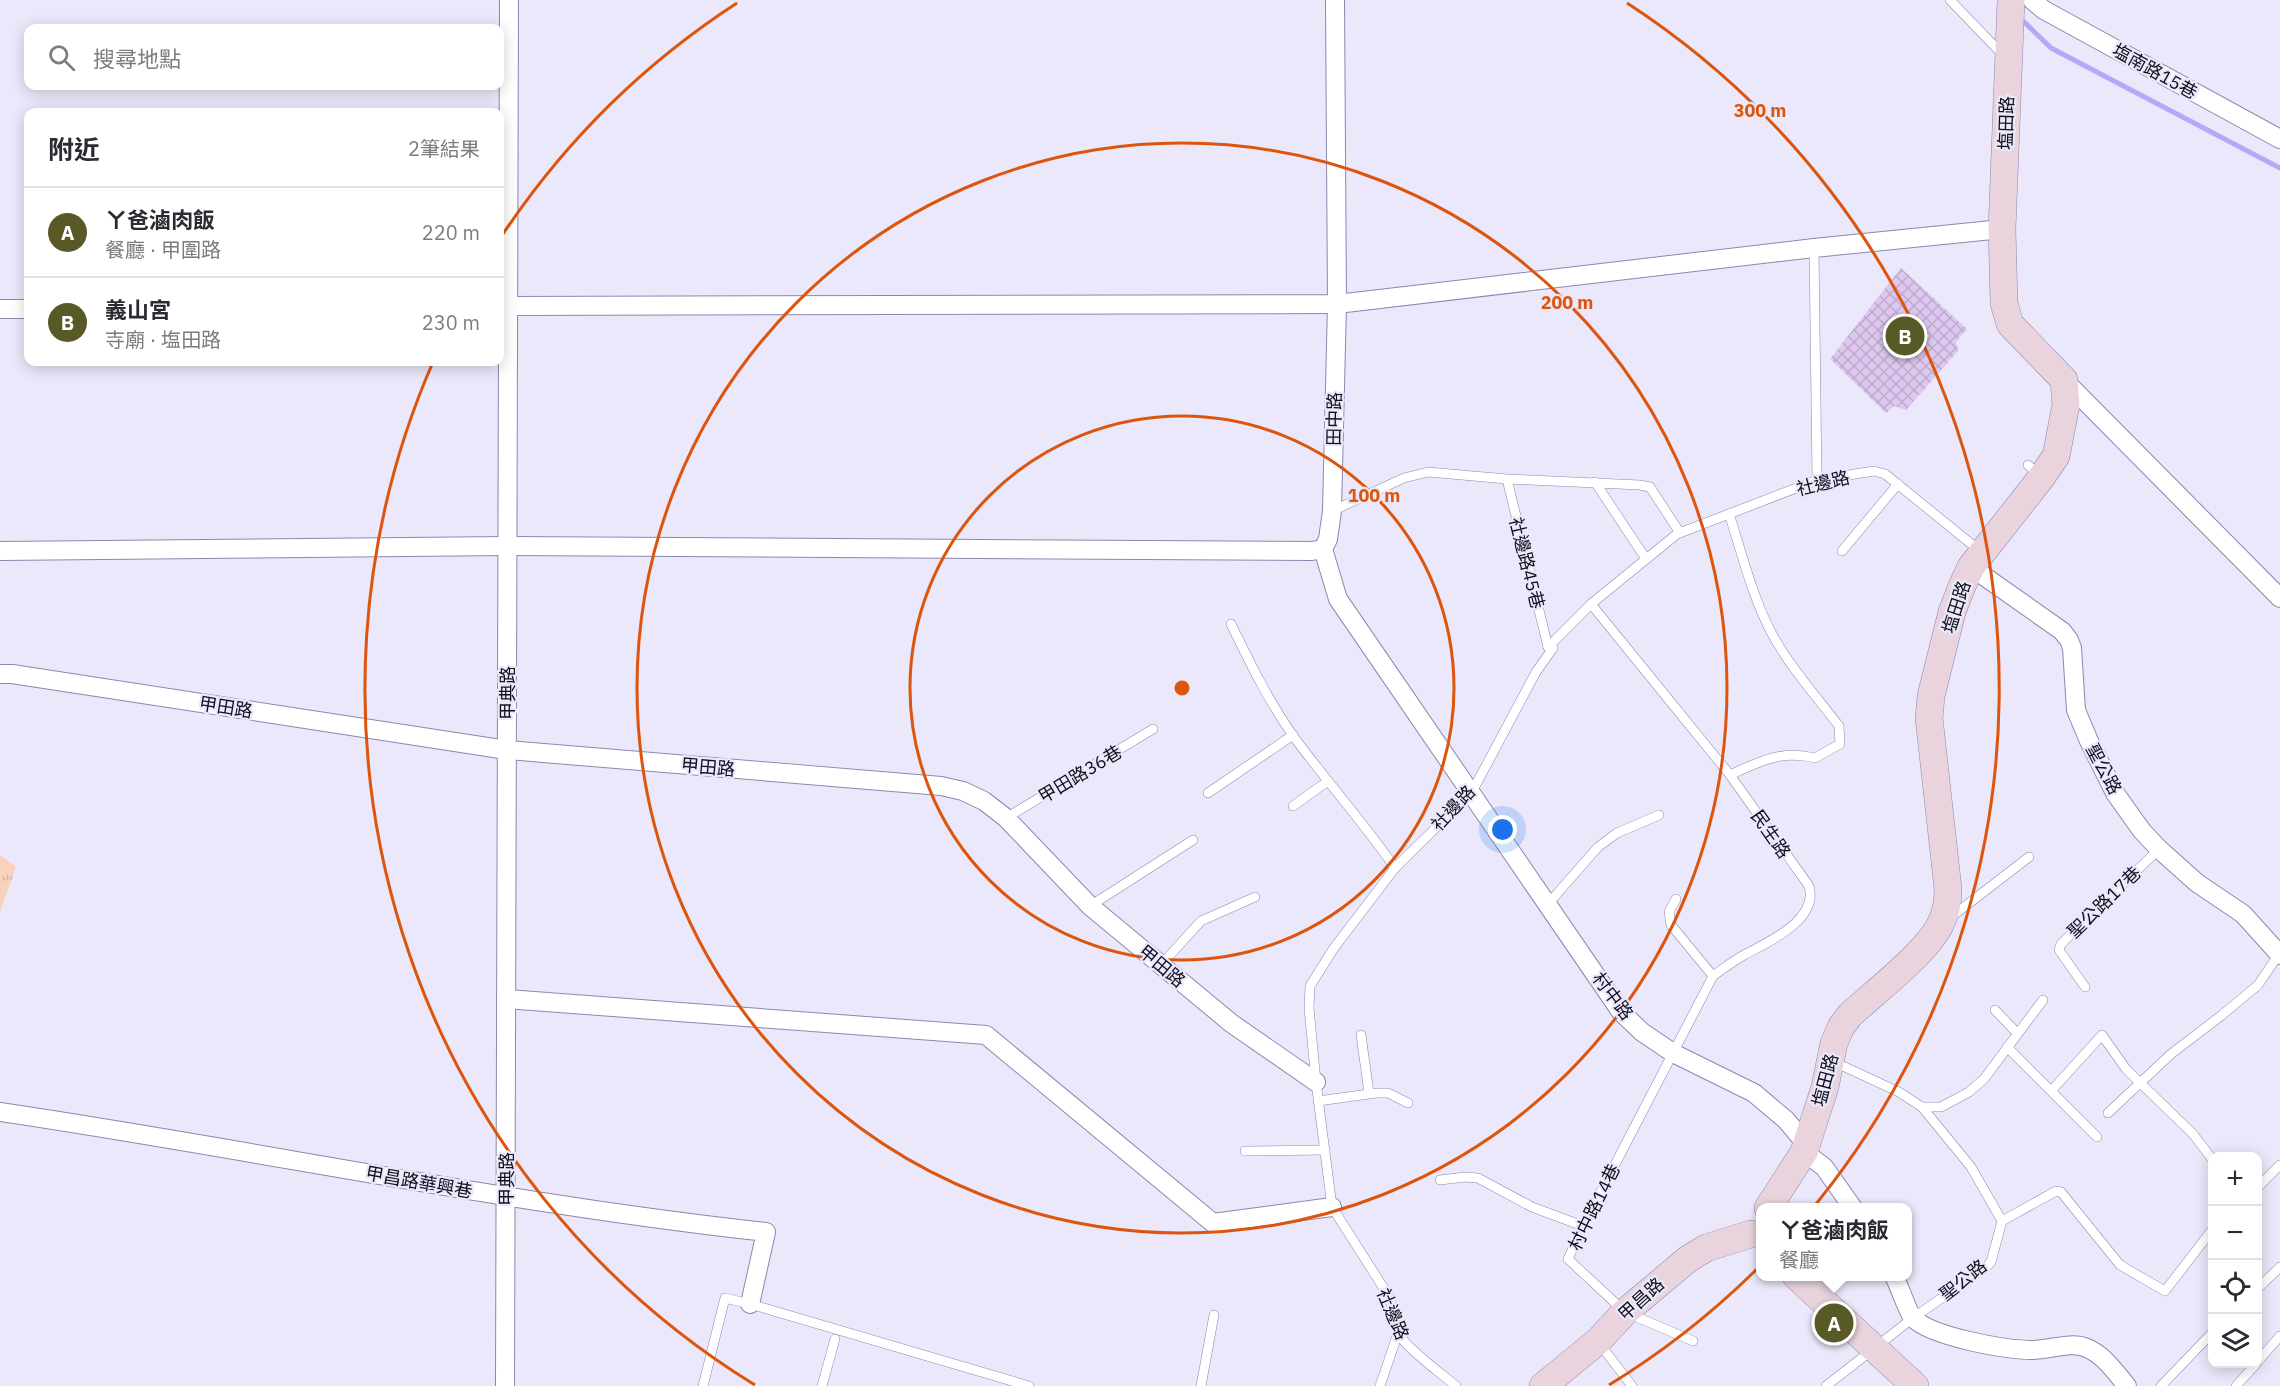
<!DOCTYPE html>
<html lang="zh-TW">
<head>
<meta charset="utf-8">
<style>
	body { margin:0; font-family:"IBM Plex Sans","Noto Sans TC",sans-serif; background:#f2f2f3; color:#2b2b33 }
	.controls { position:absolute; right:18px; bottom:18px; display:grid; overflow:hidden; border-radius:12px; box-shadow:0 3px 15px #0003 }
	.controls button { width:54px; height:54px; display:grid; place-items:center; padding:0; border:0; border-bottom:2px solid #e1e1e2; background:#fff; color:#2b2b33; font:30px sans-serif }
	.you { position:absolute; left:1503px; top:830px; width:21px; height:21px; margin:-15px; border:4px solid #fff; border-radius:50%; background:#1a73e8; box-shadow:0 0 0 9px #1a73e833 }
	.badge { display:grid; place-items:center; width:39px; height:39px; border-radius:50%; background:#585926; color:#fff; font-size:20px; font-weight:700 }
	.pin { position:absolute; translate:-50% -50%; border:3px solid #fff; box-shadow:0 2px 6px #0006 }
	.popup { position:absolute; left:1756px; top:1203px; width:156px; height:78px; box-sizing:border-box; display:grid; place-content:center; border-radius:12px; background:#fff; filter:drop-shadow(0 2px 4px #0005); font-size:20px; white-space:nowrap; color:#7c7c81 }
	.popup b { font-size:22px; color:#2b2b33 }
	.popup::after { content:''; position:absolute; left:50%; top:100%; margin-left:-12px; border:12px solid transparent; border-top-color:#fff }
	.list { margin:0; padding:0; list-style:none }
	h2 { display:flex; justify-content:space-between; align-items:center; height:78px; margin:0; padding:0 24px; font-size:26px }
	h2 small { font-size:20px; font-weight:400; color:#7c7c81 }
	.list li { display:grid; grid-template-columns:39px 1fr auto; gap:18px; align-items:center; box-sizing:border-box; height:90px; padding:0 24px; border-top:2px solid #e1e1e2 }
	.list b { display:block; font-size:22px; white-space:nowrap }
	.list p { margin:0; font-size:20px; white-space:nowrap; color:#7c7c81 }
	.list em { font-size:20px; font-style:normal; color:#7c7c81 }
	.icon { flex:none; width:33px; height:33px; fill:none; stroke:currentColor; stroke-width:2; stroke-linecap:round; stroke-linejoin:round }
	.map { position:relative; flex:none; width:2280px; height:1386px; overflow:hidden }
	.search { position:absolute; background:#fff; box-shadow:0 3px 15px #0003; left:24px; top:24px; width:480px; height:66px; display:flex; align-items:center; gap:15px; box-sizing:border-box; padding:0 21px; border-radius:12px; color:#7c7c81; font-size:22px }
	.panel { position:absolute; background:#fff; box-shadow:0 3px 15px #0003; left:24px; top:108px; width:480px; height:258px; border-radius:12px }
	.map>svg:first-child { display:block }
	.grass { fill:url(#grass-tufts) }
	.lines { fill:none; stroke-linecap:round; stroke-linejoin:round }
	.stream { stroke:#b4a8f9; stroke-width:5 }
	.building { fill:url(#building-cross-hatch) }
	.lane-casing { stroke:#8c87b0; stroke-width:10 }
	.street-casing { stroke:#8c87b0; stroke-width:20 }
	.secondary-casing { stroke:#8c87b0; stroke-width:28 }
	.lane { stroke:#fff; stroke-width:9 }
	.street { stroke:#fff; stroke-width:18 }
	.secondary { stroke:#e9d4de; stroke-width:27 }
	.ring { fill:none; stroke:#dd550d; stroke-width:3 }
	.labels { text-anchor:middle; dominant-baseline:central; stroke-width:4.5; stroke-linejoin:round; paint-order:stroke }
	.street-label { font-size:18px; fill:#110e1d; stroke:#eae8fa }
	.centre { fill:#dd550d; stroke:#eae8fa; stroke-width:3 }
	.ring-label { font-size:18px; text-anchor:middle; font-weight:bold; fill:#dd550d; stroke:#eae8fa; stroke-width:4.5; stroke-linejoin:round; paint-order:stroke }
</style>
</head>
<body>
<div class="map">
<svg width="2280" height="1386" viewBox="0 0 2280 1386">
	<defs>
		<pattern id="grass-tufts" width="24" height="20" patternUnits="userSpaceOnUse" patternTransform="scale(1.5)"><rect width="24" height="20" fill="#f8d2bd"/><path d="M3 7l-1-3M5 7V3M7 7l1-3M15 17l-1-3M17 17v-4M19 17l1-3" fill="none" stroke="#d4b3a2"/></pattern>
		<pattern id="building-cross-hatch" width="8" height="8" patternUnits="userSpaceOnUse" patternTransform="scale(1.5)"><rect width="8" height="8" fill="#dec8f0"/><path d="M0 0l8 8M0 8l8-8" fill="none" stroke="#bdabcd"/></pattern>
	</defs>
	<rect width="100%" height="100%" fill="#eae8fa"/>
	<!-- grass -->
	<polygon class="grass" points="0,855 16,867 0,912"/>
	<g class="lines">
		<!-- stream -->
		<polyline class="stream" points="2020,18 2051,48 2280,168"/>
	</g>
	<!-- building -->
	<polygon class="building" points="1901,268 1967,329 1956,342 1958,351 1906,410 1894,406 1886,413 1830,359"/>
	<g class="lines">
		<!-- lane casing -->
		<g class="lane-casing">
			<g id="lane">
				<polyline points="1950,0 2003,55"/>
				<polyline points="1814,248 1817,480"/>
				<polyline points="2028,465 2040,476"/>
				<polyline points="1507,479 1548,647"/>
				<polyline points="1595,482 1646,559"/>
				<polyline points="1332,511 1404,478 1428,472 1507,479 1640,485 1650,487 1680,533"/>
				<path d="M1729,514c13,39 23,82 42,118 18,34 45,64 68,94l1,18 -25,14c-34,-8 -55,3 -85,17"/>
				<polyline points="1842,551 1898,484"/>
				<path d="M1591,604l139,171 79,111c10,34 -41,56 -65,69 -11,6 -21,14 -31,21l-130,250 -15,33 57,53 68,29"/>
				<path d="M1231,624c19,39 38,78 63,113 33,45 70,86 101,131"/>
				<polyline points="1208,793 1293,735"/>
				<polyline points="1293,806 1328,781"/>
				<polyline points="1006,818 1153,729"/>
				<polyline points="1676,899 1669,912 1671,925 1713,976"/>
				<polyline points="1548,904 1598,847 1617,833 1659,815"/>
				<polyline points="1090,906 1193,840"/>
				<polyline points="1951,917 2029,857"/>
				<polyline points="1161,965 1201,921 1255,897"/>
				<polyline points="2085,987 2059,950 2061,944 2159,849"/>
				<polyline points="1995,1010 2017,1033"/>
				<polyline points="1361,1035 1369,1093"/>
				<polyline points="2007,1047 2097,1137"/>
				<polyline points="1832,1061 1899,1092 1922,1107 1941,1107 1969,1092 1984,1079 2043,1000"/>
				<polyline points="2052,1090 2102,1035 2126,1069 2193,1134 2212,1159"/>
				<polyline points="1318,1101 1376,1093 1388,1093 1408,1103"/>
				<polyline points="1922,1107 1971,1167 2002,1221"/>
				<polyline points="2108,1113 2171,1054 2222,1015 2258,985 2279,954"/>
				<polyline points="1245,1151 1325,1150"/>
				<polyline points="1440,1180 1465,1177 1478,1178 1532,1207 1583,1226"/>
				<polyline points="2258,1187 2280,1165"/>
				<polyline points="2258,1288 2280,1267"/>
				<polyline points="1599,1343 1632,1386"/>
				<polyline points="2258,1361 2280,1336"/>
				<polyline points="703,1386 725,1298 750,1304 1029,1386"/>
				<polyline points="822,1386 835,1339"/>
				<polyline points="1201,1386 1214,1315"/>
				<polyline points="1380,1386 1398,1333"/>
				<path d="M1456,1386c-14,-12 -53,-40 -58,-54 -5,-12 -4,-25 -10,-37l-56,-88 -16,-125 -7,-74 1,-22 24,-38 61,-80 77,-76 64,-120 17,-24 -5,-1 43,-43 86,-70 140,-54 57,-9 11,3 95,77"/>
				<polyline points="1826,1386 1913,1318 1986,1267 1991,1262 2002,1221 2056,1191 2061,1192 2120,1265 2165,1291 2212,1230"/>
				<polyline points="2161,1386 2212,1333"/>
				<polyline points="2236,1386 2256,1364"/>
			</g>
		</g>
		<!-- street casing -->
		<g class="street-casing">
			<g id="street">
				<polyline points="1335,0 1337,304 1332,511 1328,539 1323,549 1338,599 1621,1012 1642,1032 1673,1053 1754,1093 1786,1120 1806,1144"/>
				<polyline points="2032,0 2044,10 2280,139"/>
				<polyline points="500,306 1337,304 1814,248 2002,229"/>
				<polyline points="0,309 28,309"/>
				<polyline points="2064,380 2280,598"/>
				<polyline points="0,551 507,546 1312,551 1323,549"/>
				<polyline points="1971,567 2062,631 2069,640 2072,648 2076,710 2089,741 2115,793 2142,831 2159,849 2197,883 2243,914 2280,955"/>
				<polyline points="0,674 12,674 507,750 941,786 963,791 984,801 1006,818 1090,906 1231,1023 1316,1082"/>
				<polyline points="506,999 986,1035 1213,1223 1332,1207"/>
				<path d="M0,1112c256,38 509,92 766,120l-16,72"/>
				<polyline points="1804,1152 1824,1167 1853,1208"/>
				<path d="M1894,1276c5,9 14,37 19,42 19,19 93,32 120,32 17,0 38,-9 54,-2 17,7 29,25 40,38"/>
				<polyline points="505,1386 509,0"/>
			</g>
		</g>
		<!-- secondary casing -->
		<g class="secondary-casing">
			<g id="secondary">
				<path d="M1768,1208l36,-56 21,-65 9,-44 7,-16 9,-12c24,-22 76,-62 90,-90 6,-11 8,-23 8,-36l-19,-171 2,-22 21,-84 10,-26 9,-19 70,-89 15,-22 10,-51 -2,-25 -54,-56 -6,-21 -2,-74 9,-229"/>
				<polyline points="1796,1276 1915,1386"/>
				<polyline points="1543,1386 1598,1341 1625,1312 1688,1259 1706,1248 1751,1234"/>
			</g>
		</g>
		<!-- lane -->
		<use href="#lane" class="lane"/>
		<!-- street -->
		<use href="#street" class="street"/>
		<!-- secondary -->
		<use href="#secondary" class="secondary"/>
	</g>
	<!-- distance rings -->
	<g class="ring">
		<circle cx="1182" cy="688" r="272"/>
		<circle cx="1182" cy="688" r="545"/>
		<path d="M755 1385A817 817 0 0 1 433 362M501 237A817 817 0 0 1 737 3M1627 3A817 817 0 0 1 1609 1385"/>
	</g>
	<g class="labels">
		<!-- street labels -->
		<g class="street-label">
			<text transform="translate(2155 71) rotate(29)">塩南路15巷</text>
			<text transform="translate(2006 123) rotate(-88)">塩田路</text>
			<text transform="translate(1334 419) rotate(-89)">田中路</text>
			<text transform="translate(1823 483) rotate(-14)">社邊路</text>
			<text transform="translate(1527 563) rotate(76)">社邊路45巷</text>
			<text transform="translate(1956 607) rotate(-72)">塩田路</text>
			<text transform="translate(507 693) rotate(-90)">甲典路</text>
			<text transform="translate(226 707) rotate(9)">甲田路</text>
			<text transform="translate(708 767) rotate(5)">甲田路</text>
			<text transform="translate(2104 769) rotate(62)">聖公路</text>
			<text transform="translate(1080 774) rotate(-31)">甲田路36巷</text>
			<text transform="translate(1453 808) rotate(-47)">社邊路</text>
			<text transform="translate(1771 834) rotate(55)">民生路</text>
			<text transform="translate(2104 902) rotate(-44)">聖公路17巷</text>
			<text transform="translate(1162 966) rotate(40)">甲田路</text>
			<text transform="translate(1613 996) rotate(53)">村中路</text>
			<text transform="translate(1825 1080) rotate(-75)">塩田路</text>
			<text transform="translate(506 1179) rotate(-90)">甲典路</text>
			<text transform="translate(419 1182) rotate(10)">甲昌路華興巷</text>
			<text transform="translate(1594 1207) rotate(-64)">村中路14巷</text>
			<text transform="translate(1963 1280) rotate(-38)">聖公路</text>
			<text transform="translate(1641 1299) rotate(-42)">甲昌路</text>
			<text transform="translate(1393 1314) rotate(67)">社邊路</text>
		</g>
	</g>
	<circle cx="1182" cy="688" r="9" class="centre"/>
	<g class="ring-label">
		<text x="1760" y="117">300 m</text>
		<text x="1567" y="309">200 m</text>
		<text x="1374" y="502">100 m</text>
	</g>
</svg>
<div class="controls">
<button>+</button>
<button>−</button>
<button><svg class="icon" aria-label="locate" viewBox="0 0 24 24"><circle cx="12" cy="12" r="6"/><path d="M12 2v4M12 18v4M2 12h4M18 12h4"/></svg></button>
<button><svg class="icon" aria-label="layers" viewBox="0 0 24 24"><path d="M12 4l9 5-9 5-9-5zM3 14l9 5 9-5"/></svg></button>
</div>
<div class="you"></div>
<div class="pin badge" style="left:1834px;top:1323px">A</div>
<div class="popup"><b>ㄚ爸滷肉飯</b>餐廳</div>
<div class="pin badge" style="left:1905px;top:336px">B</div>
<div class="search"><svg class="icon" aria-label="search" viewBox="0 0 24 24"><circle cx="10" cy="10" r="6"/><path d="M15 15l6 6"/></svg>搜尋地點</div>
<section class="panel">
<h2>附近<small>2筆結果</small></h2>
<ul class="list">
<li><span class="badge">A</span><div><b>ㄚ爸滷肉飯</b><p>餐廳 · 甲圍路</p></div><em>220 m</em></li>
<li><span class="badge">B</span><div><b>義山宮</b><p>寺廟 · 塩田路</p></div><em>230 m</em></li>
</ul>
</section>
</div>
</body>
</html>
